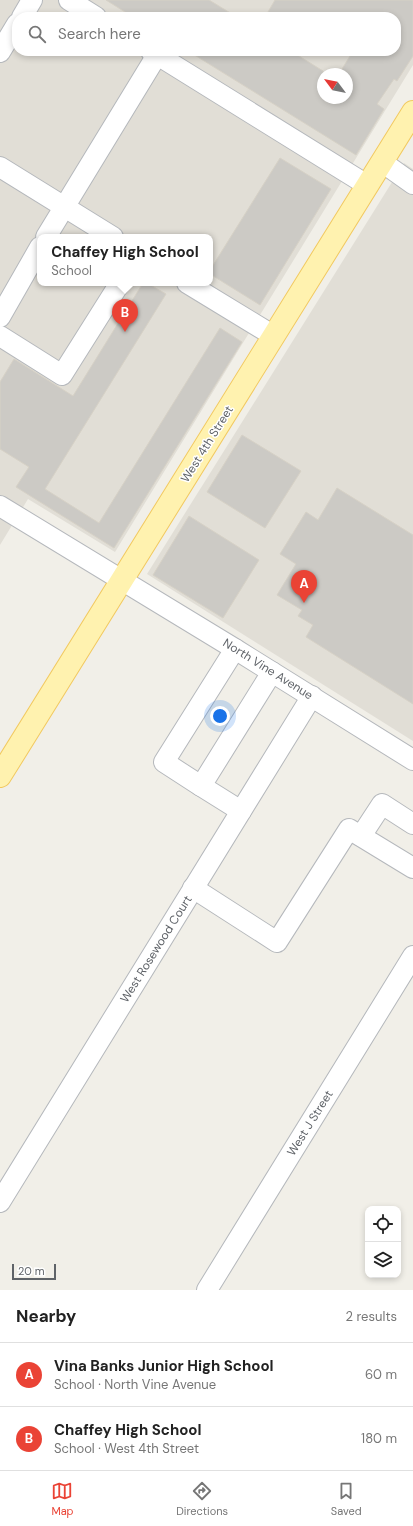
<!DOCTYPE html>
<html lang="en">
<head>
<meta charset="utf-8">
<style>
	body { margin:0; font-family:"DM Sans",sans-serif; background:#f2f2f2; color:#222 }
	.controls { position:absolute; right:12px; bottom:12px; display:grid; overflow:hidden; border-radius:8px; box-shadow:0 2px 6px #0003 }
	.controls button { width:36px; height:36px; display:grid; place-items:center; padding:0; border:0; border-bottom:1px solid #e0e0e0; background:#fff; color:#222; font:20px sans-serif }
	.compass { position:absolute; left:317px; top:68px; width:36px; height:36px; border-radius:50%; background:#fff; box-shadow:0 2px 6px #0003; rotate:302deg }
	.scale { position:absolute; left:12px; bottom:10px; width:44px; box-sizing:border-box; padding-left:4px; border:2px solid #5f6368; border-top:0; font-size:11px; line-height:14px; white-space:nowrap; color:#5f6368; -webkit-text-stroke:3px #fff; paint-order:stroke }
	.you { position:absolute; left:220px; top:716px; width:14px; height:14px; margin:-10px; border:3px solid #fff; border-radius:50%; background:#1a73e8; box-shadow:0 0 0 6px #1a73e833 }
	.badge { display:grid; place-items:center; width:26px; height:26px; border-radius:50%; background:#ea4335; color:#fff; font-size:13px; font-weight:700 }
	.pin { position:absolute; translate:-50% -33px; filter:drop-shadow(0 1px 2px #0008) }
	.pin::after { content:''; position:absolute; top:21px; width:14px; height:12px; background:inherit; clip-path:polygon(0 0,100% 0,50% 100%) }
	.popup { position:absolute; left:37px; top:234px; width:176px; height:52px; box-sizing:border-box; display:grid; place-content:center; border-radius:8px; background:#fff; filter:drop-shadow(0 1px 3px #0005); font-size:13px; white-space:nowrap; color:#767676 }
	.popup b { font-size:15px; color:#222 }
	.popup::after { content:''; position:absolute; left:50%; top:100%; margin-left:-8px; border:8px solid transparent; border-top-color:#fff }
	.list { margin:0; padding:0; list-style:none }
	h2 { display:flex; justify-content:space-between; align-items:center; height:52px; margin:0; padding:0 16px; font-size:17px }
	h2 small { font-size:13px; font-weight:400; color:#767676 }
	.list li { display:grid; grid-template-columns:26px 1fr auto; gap:12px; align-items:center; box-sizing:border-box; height:64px; padding:0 16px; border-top:1px solid #e0e0e0 }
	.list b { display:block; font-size:15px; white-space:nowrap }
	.list p { margin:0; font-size:13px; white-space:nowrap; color:#767676 }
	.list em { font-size:13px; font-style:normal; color:#767676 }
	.icon { flex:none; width:22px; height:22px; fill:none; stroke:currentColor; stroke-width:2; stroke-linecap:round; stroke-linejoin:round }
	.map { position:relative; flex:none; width:413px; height:1290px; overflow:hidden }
	.search { position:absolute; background:#fff; box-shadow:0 2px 6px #0003; left:12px; right:12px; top:12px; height:44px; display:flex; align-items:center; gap:10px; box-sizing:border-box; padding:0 14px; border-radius:16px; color:#767676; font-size:15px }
	.sheet { height:180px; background:#fff }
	nav { display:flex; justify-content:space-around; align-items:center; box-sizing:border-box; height:56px; border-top:1px solid #e0e0e0; background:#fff; font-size:11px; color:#767676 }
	nav a { display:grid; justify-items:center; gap:2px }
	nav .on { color:#ea4335 }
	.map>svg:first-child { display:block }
	.education { fill:#e1ded6; fill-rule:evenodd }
	.building { fill:#cccac5; stroke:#d6d1c6 }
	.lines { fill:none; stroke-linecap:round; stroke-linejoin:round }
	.minor-casing { stroke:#b5b8bc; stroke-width:22 }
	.major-casing { stroke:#f2c960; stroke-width:24 }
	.minor { stroke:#fff; stroke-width:20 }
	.major { stroke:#fff2af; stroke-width:22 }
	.labels { text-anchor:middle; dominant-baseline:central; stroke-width:3; stroke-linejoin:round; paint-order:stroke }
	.street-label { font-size:12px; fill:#5f6368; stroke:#fff }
</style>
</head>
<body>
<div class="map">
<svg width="413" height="1290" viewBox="0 0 413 1290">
	<rect width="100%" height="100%" fill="#f1efe8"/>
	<!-- education -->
	<g class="education">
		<path d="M0,0h413v65l-298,487 -87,-53 -28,46zM17,17h379v34h-379zM323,74h24v24h-24zM40,237h170v46h-170z"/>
		<polygon points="404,163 413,169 413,741 147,574"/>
	</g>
	<!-- building -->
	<g class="building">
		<polygon points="106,0 209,0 237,17 133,17"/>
		<polygon points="275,0 413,0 413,56 397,81 394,79 377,104 384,109 356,155 188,51 291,51 323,71 323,98 347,98 347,74 339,74 353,51 396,51 396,17 265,17"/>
		<polygon points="280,158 331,189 260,305 210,274 210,270"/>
		<polygon points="143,283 147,283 166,294 45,489 99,523 220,328 242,342 114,548 16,487 29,467 0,449 0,382 14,359 73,396"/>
		<polygon points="242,435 301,471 265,528 207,492"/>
		<polygon points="337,488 413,535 413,704 306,637 313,625 298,616 302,610 277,595 296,564 280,554 306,512 318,520"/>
		<polygon points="189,516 259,560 223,618 153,575"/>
	</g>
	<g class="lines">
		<!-- minor casing -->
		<g class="minor-casing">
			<g id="minor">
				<polyline points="69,0 96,17"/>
				<polyline points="22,17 32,0"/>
				<polyline points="151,51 367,185"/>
				<polyline points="0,52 17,24"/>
				<polyline points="382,162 413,184"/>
				<polyline points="0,167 113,237"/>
				<polyline points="46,237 157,55"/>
				<polyline points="187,283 274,336"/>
				<polyline points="0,317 40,247"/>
				<polyline points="0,336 62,375 120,283"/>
				<polyline points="0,506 235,649 413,760"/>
				<polyline points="235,649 164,762 201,786 272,672"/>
				<polyline points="201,786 241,811"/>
				<polyline points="361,836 382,804 413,824"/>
				<polyline points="193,888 277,942 349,829 413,868"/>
				<polyline points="0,1202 312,696"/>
				<polyline points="207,1290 413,956"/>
			</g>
		</g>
		<!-- major casing -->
		<g class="major-casing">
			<polyline id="major" points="0,776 413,112"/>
		</g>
		<!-- minor -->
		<use href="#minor" class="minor"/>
		<!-- major -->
		<use href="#major" class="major"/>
	</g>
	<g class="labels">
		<!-- street labels -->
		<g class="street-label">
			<text transform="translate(207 444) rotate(-58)">West 4th Street</text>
			<text transform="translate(268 669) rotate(32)">North Vine Avenue</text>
			<text transform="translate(156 949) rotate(-58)">West Rosewood Court</text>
			<text transform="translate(310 1123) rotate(-58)">West J Street</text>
		</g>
	</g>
</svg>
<div class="controls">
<button><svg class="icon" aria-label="locate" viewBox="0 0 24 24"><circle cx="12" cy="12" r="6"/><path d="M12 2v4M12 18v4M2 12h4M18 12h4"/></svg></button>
<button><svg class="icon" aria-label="layers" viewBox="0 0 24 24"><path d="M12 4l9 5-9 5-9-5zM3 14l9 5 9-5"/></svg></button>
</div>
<svg class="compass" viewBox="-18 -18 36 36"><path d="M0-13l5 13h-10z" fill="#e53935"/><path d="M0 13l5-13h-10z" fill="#767676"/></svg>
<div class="scale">20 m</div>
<div class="you"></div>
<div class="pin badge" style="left:304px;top:603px">A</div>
<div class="pin badge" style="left:125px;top:332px">B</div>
<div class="popup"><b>Chaffey High School</b>School</div>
<div class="search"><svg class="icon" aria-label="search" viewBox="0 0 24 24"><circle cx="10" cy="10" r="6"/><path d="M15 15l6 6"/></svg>Search here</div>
</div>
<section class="sheet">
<h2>Nearby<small>2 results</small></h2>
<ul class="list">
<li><span class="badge">A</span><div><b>Vina Banks Junior High School</b><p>School · North Vine Avenue</p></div><em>60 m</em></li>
<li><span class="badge">B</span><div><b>Chaffey High School</b><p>School · West 4th Street</p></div><em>180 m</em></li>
</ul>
</section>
<nav>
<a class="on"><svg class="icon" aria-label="map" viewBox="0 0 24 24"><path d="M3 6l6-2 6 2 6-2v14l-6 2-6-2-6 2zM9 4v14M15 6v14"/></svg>Map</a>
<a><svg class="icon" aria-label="directions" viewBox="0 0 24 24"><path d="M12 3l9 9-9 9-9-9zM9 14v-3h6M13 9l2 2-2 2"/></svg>Directions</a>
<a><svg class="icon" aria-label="saved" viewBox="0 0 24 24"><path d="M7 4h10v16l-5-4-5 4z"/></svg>Saved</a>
</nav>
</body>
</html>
